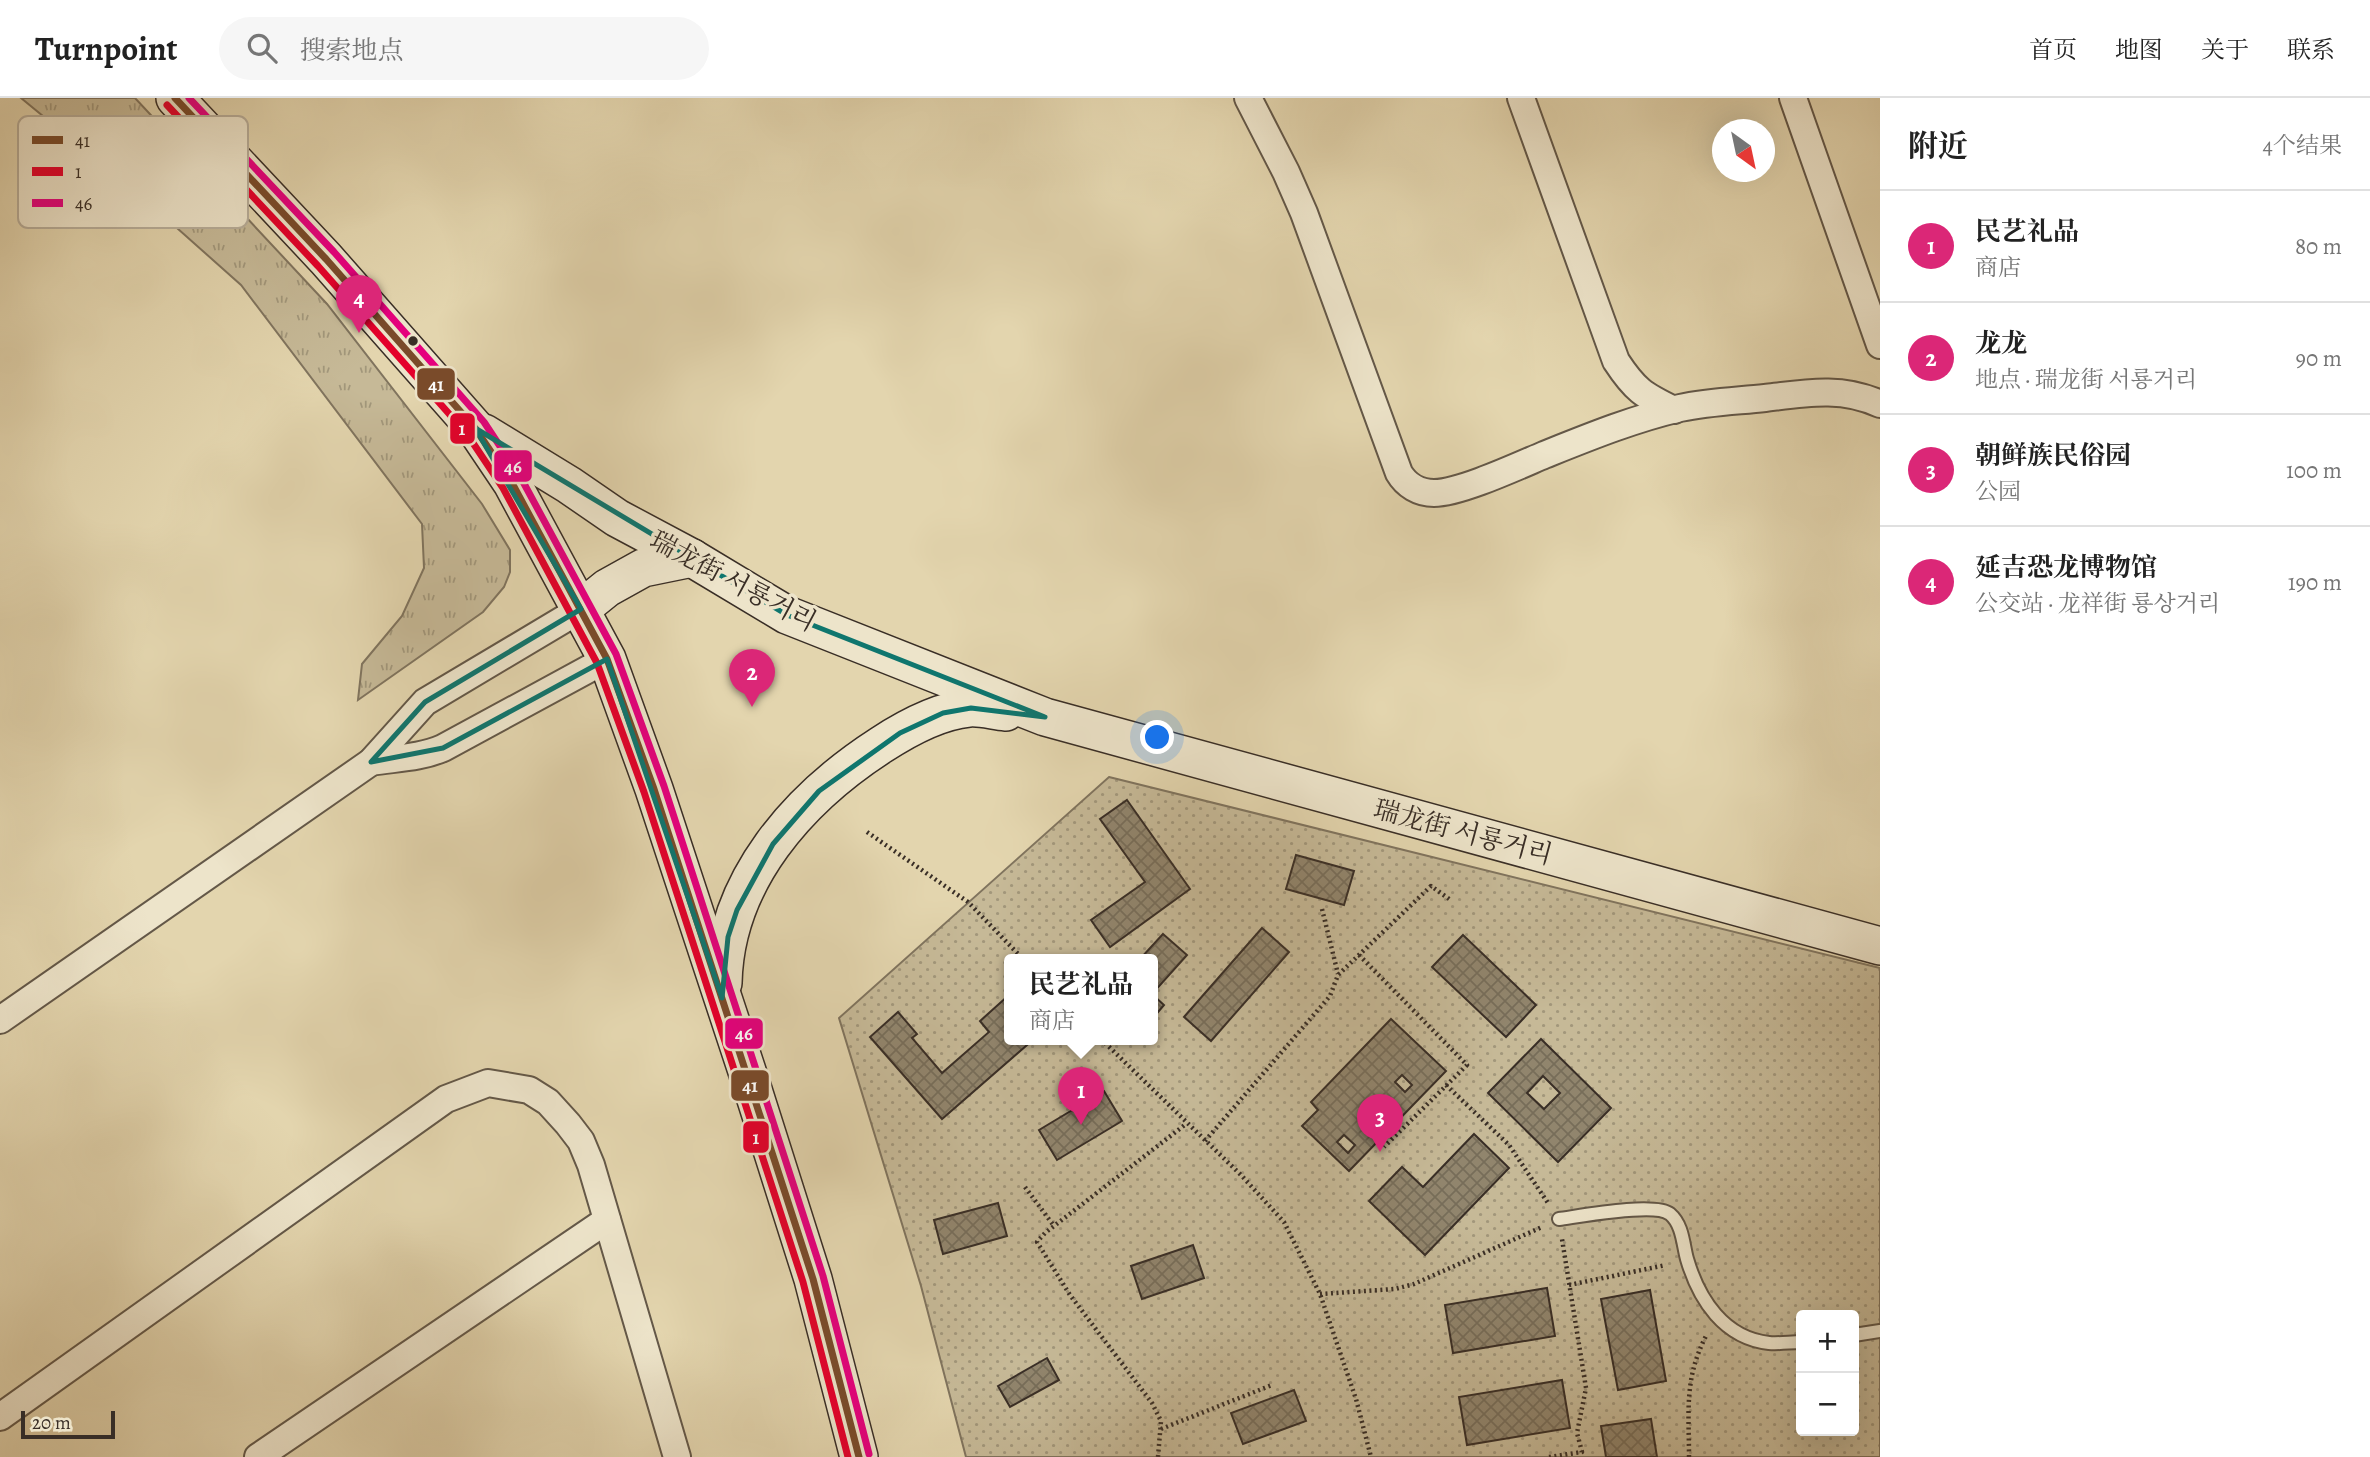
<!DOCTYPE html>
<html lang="zh">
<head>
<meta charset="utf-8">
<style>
	body { margin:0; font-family:Alegreya,"Noto Serif SC","Noto Serif KR",serif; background:#f6f6f6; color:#222 }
	.controls { position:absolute; right:21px; bottom:21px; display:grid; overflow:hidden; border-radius:7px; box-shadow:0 7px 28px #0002 }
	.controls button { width:63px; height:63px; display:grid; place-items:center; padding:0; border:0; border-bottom:2px solid #e0e0e0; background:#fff; color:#222; font:35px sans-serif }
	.compass { position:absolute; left:1712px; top:21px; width:63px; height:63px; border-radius:50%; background:#fff; box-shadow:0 7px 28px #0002; rotate:147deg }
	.scale { position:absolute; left:21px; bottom:18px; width:94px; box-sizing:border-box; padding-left:7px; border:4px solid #392e26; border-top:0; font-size:19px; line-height:24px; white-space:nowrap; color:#392e26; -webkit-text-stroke:5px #ede4ca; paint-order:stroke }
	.you { position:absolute; left:1158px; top:640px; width:24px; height:24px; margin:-18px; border:5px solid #fff; border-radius:50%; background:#1a73e8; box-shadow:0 0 0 10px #1a73e833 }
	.badge { display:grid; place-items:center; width:46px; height:46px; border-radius:50%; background:#db2777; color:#fff; font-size:23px; font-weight:700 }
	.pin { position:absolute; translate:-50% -58px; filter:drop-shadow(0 2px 4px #0008) }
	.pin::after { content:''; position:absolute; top:37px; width:24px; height:21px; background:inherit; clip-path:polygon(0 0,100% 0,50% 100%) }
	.popup { position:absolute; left:1004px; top:856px; width:154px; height:91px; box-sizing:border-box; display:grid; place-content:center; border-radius:7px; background:#fff; filter:drop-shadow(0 2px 5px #0005); font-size:23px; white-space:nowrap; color:#767676 }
	.popup b { font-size:26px; color:#222 }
	.popup::after { content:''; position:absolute; left:50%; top:100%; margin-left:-14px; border:14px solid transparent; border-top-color:#fff }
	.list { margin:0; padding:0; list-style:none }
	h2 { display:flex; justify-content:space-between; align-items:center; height:91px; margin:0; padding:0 28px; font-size:30px }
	h2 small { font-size:23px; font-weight:400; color:#767676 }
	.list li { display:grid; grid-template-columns:46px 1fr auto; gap:21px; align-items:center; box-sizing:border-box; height:112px; padding:0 28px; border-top:2px solid #e0e0e0 }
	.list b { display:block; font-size:26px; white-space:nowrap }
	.list p { margin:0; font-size:23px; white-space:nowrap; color:#767676 }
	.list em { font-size:23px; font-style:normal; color:#767676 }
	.icon { flex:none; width:38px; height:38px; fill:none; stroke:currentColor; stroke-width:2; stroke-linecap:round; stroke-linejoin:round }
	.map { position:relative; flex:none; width:1880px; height:1359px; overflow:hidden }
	header { display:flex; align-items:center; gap:42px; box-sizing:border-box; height:98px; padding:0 35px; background:#fff; border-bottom:2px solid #e0e0e0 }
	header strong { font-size:33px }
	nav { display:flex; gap:38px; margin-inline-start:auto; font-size:24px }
	.search { width:490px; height:63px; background:#f6f6f6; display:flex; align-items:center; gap:18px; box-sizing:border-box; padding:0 24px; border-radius:38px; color:#767676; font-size:26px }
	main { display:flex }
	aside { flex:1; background:#fff }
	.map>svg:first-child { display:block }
	.grass { fill:url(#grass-tufts); stroke:#80745e; stroke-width:2 }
	.park { fill:url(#park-dots); stroke:#80745e; stroke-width:2; fill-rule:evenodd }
	.building { fill:url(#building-cross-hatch); stroke:#392e26; stroke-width:2; fill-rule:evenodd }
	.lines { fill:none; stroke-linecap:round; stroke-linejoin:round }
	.lane-casing { stroke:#645848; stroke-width:16 }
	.street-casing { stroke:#645848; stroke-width:30 }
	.secondary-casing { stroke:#392e26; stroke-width:40 }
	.path { stroke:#392e26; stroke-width:4.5; stroke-dasharray:2 3.5; stroke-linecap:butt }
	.lane { stroke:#ede4ca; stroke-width:12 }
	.street { stroke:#ede4ca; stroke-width:26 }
	.secondary { stroke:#ede4ca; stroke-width:37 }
	.bus-1-casing { stroke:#ede4ca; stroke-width:12 }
	.bus-2-casing { stroke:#ede4ca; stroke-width:12 }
	.bus-3-casing { stroke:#ede4ca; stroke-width:12 }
	.bus-1 { stroke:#7a4b2a; stroke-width:7 }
	.bus-2 { stroke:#e4002b; stroke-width:7 }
	.bus-3 { stroke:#e5007d; stroke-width:7 }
	.marked { fill:none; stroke:#0f766e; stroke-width:5; stroke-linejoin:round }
	.bus-dot { fill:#392e26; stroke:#ede4ca; stroke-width:2.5 }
	.labels { text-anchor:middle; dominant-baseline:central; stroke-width:7; stroke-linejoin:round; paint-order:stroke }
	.street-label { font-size:26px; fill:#392e26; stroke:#ede4ca }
	.key { fill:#ede4ca; stroke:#b7ad99; stroke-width:2 }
	.key-label { font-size:19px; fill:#392e26 }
	.line-badge { stroke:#ede4ca; stroke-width:2.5 }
	.badge-label { font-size:19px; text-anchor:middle; font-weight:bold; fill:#fff }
</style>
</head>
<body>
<header>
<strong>Turnpoint</strong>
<div class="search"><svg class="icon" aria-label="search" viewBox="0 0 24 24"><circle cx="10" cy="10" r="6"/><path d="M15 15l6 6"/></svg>搜索地点</div>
<nav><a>首页</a><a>地图</a><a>关于</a><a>联系</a></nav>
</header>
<main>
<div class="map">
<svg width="1880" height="1359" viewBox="0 0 1880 1359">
	<defs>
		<pattern id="grass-tufts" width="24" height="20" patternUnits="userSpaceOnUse" patternTransform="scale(1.75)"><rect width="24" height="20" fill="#c6b997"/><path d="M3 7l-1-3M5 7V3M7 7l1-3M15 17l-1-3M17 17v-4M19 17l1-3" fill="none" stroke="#a2977b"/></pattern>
		<pattern id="park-dots" width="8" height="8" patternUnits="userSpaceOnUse" patternTransform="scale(1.75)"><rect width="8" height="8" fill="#c6b997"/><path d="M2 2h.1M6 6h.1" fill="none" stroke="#a2977b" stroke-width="1.8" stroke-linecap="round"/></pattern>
		<pattern id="building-cross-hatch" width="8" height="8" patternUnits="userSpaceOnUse" patternTransform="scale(1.75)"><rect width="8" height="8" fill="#91856d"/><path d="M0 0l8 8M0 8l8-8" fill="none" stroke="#776d59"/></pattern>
	</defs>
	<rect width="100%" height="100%" fill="#e3d5ae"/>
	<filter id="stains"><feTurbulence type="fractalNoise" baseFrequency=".00286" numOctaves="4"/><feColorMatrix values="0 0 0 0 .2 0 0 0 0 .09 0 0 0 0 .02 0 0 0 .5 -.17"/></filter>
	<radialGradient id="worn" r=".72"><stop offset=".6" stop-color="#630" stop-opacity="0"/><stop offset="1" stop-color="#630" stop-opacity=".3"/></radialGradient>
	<!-- grass -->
	<polygon class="grass" points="21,0 135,0 327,206 482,406 510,452 510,474 504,489 483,514 358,602 362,566 402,518 424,470 422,426 241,187 150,106"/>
	<!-- park -->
	<path class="park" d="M1109,679l771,191v489h-914l-45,-171 -82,-268zM1009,861h144v80h-144zM1801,1217h53v116h-53z"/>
	<!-- building -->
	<g class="building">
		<polygon points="1127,702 1190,791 1110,849 1091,822 1145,784 1100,721"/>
		<polygon points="1296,757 1354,773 1344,807 1286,791"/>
		<polygon points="1262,830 1289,854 1211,943 1184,919"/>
		<polygon points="1163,836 1187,857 1153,895 1153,861 1140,861"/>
		<polygon points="1463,837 1536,907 1506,939 1432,869"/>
		<polygon points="1009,897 1009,941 1034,941 942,1021 870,939 898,914 917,936 912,940 942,975 989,934 980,923"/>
		<polygon points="1153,897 1164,907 1153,920"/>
		<path d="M1391,921l55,52 -97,100 -47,-45 16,-16 -7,-8zM1402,977l10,10 -7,7 -10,-10zM1375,1004l11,10 -7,8 -11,-10zM1344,1037l11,10 -7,8 -11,-11z"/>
		<path d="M1541,941l70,69 -53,54 -70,-69zM1543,978l17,17 -16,16 -17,-16z"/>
		<polygon points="1104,993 1122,1023 1057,1062 1039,1032"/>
		<polygon points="1474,1036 1509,1070 1425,1157 1369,1103 1402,1069 1423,1089"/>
		<polygon points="998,1105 1007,1138 943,1156 934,1122"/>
		<polygon points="1193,1147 1204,1180 1142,1201 1131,1168"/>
		<polygon points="1547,1190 1555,1238 1453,1255 1445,1207"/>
		<polygon points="1650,1192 1666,1283 1618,1292 1601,1201"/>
		<polygon points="1047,1260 1059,1282 1010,1309 998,1288"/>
		<polygon points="1562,1282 1570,1330 1467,1347 1459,1299"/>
		<polygon points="1294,1292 1306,1323 1243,1346 1231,1315"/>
		<polygon points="1651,1321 1657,1359 1606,1359 1601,1328"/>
	</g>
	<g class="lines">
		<!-- lane casing -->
		<g class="lane-casing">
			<g id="lane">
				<path d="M1559,1121c22,-3 96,-17 111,-5 13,11 13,31 17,45 12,41 37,79 82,84 10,1 22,-1 32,-1"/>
				<polyline points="1854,1237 1880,1233"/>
			</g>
		</g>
		<!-- street casing -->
		<g class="street-casing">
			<g id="street">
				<path d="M1248,0l38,74 18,41 95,260c7,12 20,20 35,20 26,0 84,-27 110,-38 45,-18 89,-36 136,-47 28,-6 57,-7 85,-10 40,-5 77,-12 115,6"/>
				<path d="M1521,0l95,263c19,29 27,34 58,49"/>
				<polyline points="1793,0 1880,247"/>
				<path d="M371,664c24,-4 49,-4 72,-14l164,-89"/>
				<polyline points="0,922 371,664 425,604 581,511"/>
				<polyline points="0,1319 446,1001 488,985 529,992 548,1004 568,1026 581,1043 591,1067 677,1359"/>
				<polyline points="258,1359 607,1122"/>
			</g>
		</g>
		<!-- secondary casing -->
		<g class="secondary-casing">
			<g id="secondary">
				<polyline points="175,0 326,161 475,330 512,385 607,561 654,691 747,973 813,1181 859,1359"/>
				<polyline points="484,335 569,387 617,420 692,460 787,517 1045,619 1880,848"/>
				<polyline points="581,511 607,490 643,470 692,460"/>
				<path d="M723,885c2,-103 76,-185 158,-238 26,-17 57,-34 88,-37 12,-1 25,3 37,4"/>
			</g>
		</g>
		<!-- path -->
		<g class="path">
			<polyline points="867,734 968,804 1023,861"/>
			<polyline points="1322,811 1338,876"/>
			<polyline points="1359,857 1467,967 1384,1049"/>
			<polyline points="1101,941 1241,1077 1284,1124 1320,1196 1356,1301 1371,1359"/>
			<polyline points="1446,987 1509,1047 1548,1105"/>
			<polyline points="1205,1043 1330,898 1338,877 1431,788 1452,803"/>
			<polyline points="1025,1089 1054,1128"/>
			<polyline points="1569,1187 1666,1167"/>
			<polyline points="1320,1196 1395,1191 1414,1186 1542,1129"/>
			<polyline points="1161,1331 1272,1287"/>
			<polyline points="1158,1359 1161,1323 1152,1305 1070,1197 1037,1144 1045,1135 1186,1026"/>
			<polyline points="1549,1359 1582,1354 1577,1335 1586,1290 1562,1141"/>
			<path d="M1689,1359c0,-46 -5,-78 17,-121"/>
		</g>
		<!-- lane -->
		<use href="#lane" class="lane"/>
		<!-- street -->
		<use href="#street" class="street"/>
		<!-- secondary -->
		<use href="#secondary" class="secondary"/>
		<!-- bus-1 casing -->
		<g class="bus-1-casing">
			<polyline id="bus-1" points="175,0 326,161 475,330 512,385 607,561 654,691 813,1181 859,1359"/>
		</g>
		<!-- bus-2 casing -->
		<g class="bus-2-casing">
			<polyline id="bus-2" points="167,7 318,168 467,336 503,390 597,565 644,694 803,1184 848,1359"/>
		</g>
		<!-- bus-3 casing -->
		<g class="bus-3-casing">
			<polyline id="bus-3" points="189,0 334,154 484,324 521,380 616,556 664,688 823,1178 869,1356"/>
		</g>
		<!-- bus-1 -->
		<use href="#bus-1" class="bus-1"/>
		<!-- bus-2 -->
		<use href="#bus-2" class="bus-2"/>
		<!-- bus-3 -->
		<use href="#bus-3" class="bus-3"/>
	</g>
	<!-- marked area -->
	<path class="marked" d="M475,330l312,187 258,102 -74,-9 -28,5 -43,20 -81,58 -46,53 -36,66 -9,27 -6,61 -115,-339 -164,89 -72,14 54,-60 156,-93z"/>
	<!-- markers -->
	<circle class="bus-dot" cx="413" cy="243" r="6"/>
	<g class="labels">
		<!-- street labels -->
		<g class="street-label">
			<text transform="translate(733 483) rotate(28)">瑞龙街 서룡거리</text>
			<text transform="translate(1463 734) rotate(15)">瑞龙街 서룡거리</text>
		</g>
	</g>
	<!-- legend -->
	<rect x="18" y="18" width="230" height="112" rx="10" class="key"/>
	<rect x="32" y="38" width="31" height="8" fill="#7a4b2a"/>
	<rect x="32" y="69" width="31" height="9" fill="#e4002b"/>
	<rect x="32" y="101" width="31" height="8" fill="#e5007d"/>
	<g class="key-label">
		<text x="75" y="49">41</text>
		<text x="75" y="80">1</text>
		<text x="75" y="112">46</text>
	</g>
	<g class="line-badge">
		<rect x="416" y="269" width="40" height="34" rx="7" fill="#7a4b2a"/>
		<rect x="449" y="314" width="27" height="33" rx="7" fill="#e4002b"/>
		<rect x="493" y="351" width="40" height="34" rx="7" fill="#e5007d"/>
		<rect x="724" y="919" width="40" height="33" rx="7" fill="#e5007d"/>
		<rect x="730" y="971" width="40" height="33" rx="7" fill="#7a4b2a"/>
		<rect x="742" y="1022" width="28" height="34" rx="7" fill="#e4002b"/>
	</g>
	<g class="badge-label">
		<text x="436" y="293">41</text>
		<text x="462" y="337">1</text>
		<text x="513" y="375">46</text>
		<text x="744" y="942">46</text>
		<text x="750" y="994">41</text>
		<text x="756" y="1046">1</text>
	</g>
	<rect width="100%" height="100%" filter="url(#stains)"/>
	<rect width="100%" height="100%" fill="url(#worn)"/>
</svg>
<div class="controls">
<button>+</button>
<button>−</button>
</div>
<svg class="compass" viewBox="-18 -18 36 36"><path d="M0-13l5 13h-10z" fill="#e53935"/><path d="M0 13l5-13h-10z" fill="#767676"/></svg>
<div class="scale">20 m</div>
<div class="you"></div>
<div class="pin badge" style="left:1081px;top:1027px">1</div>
<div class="popup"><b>民艺礼品</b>商店</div>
<div class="pin badge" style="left:752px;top:609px">2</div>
<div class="pin badge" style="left:1380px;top:1054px">3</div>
<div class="pin badge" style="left:359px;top:235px">4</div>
</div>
<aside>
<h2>附近<small>4个结果</small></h2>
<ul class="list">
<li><span class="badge">1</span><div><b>民艺礼品</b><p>商店</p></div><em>80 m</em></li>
<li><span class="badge">2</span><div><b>龙龙</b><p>地点 · 瑞龙街 서룡거리</p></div><em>90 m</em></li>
<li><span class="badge">3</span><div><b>朝鲜族民俗园</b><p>公园</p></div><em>100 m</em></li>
<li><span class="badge">4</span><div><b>延吉恐龙博物馆</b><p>公交站 · 龙祥街 룡상거리</p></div><em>190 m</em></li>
</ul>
</aside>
</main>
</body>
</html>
